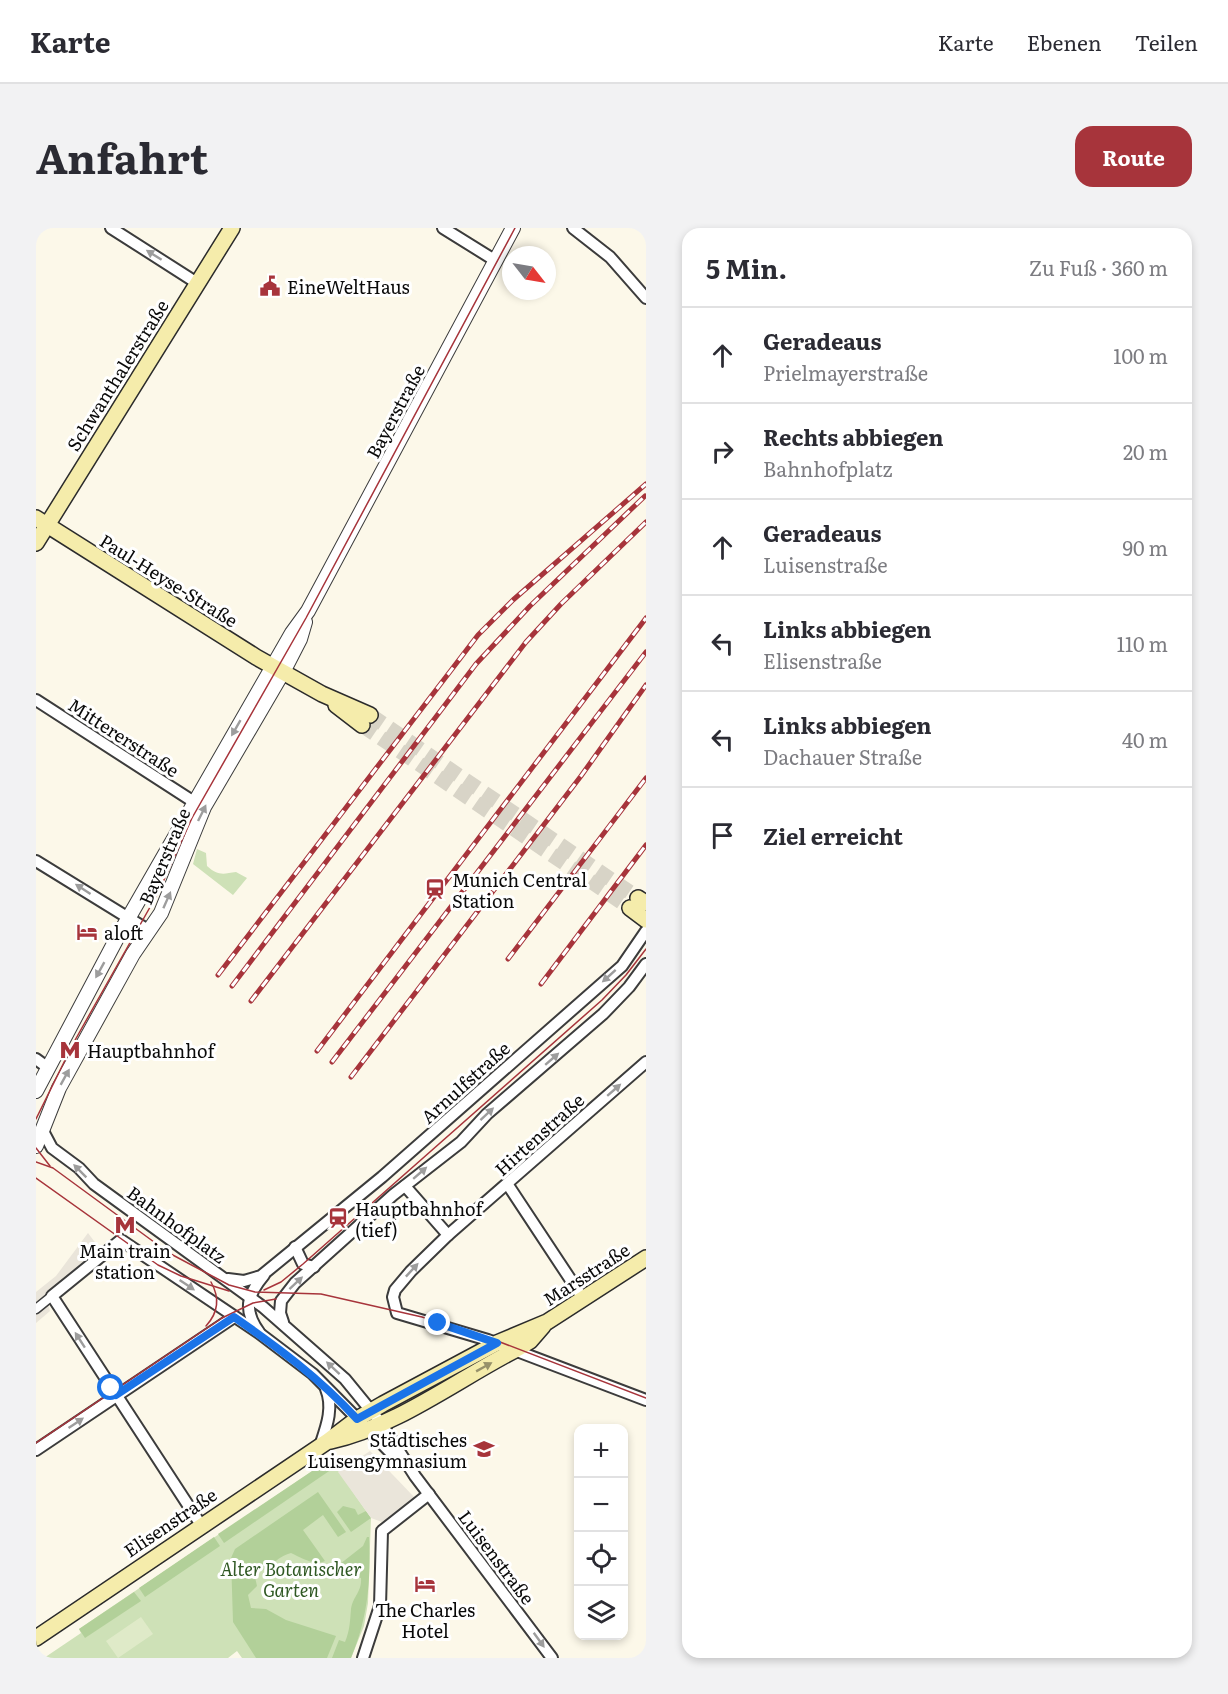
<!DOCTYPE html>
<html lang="de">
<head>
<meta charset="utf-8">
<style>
	body { margin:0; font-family:Literata,serif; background:#f2f2f3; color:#2b2b33 }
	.controls { position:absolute; right:18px; bottom:18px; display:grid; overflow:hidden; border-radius:12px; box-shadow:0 3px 9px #0003 }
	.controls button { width:54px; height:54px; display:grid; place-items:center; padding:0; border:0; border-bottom:2px solid #e1e1e2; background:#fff; color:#2b2b33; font:30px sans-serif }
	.compass { position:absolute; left:466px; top:18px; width:54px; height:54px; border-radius:50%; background:#fff; box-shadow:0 3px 9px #0003; rotate:121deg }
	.stop { position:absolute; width:18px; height:18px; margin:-14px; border:4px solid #1a73e8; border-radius:50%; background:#fff }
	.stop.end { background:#1a73e8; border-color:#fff; box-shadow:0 2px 6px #0008 }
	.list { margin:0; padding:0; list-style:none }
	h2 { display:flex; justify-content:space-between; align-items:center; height:78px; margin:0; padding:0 24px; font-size:26px }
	h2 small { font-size:20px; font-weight:400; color:#7c7c81 }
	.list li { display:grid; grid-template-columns:39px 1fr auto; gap:18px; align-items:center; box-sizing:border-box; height:96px; padding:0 24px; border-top:2px solid #e1e1e2 }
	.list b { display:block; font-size:22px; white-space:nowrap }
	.list p { margin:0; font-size:20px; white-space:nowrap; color:#7c7c81 }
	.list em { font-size:20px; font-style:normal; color:#7c7c81 }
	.icon { flex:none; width:33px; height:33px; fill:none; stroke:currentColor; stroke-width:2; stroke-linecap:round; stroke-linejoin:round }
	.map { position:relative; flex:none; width:610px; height:1430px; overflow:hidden; border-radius:18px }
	header { display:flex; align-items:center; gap:36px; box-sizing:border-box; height:84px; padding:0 30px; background:#fff; border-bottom:2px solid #e1e1e2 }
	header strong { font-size:28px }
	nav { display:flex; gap:33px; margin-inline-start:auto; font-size:21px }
	.intro { display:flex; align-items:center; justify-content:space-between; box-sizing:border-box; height:144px; padding:0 36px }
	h1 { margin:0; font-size:42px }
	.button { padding:15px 27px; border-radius:18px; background:#a7343b; color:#fff; font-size:21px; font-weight:700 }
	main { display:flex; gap:36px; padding:0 36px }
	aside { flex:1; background:#fff; border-radius:18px; box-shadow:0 3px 9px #0003 }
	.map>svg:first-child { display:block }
	.green { fill:#cee1b7 }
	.forest { fill:#b2d099 }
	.pitch { fill:#dfeac8 }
	.plaza { fill:#eae5da }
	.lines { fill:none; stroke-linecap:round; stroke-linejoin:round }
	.secondary-tunnel { stroke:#d8d4c7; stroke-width:15; stroke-dasharray:15 8; stroke-linecap:butt }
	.pedestrian-casing { stroke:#3c3c3c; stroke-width:11 }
	.minor-casing { stroke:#3c3c3c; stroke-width:14 }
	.tertiary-casing { stroke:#3c3c3c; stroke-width:16 }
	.secondary-casing { stroke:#2b2b2b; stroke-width:18 }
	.pedestrian { stroke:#fff; stroke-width:8 }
	.minor { stroke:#fff; stroke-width:10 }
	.tertiary { stroke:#fff; stroke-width:14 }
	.secondary { stroke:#f5ecab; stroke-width:15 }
	.tram { stroke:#a7343b; stroke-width:1.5 }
	.rail-casing { stroke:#a7343b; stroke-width:5 }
	.rail { stroke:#fff; stroke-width:3; stroke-dasharray:9; stroke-linecap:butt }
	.oneway { fill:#9d9d9d }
	.oneway2 { fill:#97916a }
	.route { stroke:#1a73e8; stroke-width:8 }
	.labels { text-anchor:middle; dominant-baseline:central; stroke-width:6; stroke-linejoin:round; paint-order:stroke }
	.poi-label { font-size:18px; fill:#090909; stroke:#fff; text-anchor:start }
	.street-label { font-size:18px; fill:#090909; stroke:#fff }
	.park-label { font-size:18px; font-style:italic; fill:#2f5823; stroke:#fff }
</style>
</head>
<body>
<header>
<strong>Karte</strong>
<nav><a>Karte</a><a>Ebenen</a><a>Teilen</a></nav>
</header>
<div class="intro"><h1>Anfahrt</h1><a class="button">Route</a></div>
<main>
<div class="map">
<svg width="610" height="1430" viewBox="0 0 610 1430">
	<rect width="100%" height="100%" fill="#fcf8e9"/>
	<!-- green -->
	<g class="green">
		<path d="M161,621l9,4 1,13c11,10 16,8 29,6l11,6 -14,17 -40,-31z"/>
		<polygon points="294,1231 335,1290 332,1375 328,1398 315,1430 206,1430 201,1423 192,1430 8,1430 45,1405 43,1401"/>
	</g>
	<!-- forest -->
	<g class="forest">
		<polygon points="294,1231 299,1239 188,1315 182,1306"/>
		<path d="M282,1264l28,40 -8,5 -15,-22 -20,15 22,31c-11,5 -23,-3 -34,-8 -17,5 -18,15 -37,20l3,13 -9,9 3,13 15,1 20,11 50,16 -9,22h-71l-23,-36 -2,-64 4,-9z"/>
		<polygon points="307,1278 319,1281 322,1287 330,1283 335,1290 315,1304 301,1284"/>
		<polygon points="178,1309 184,1318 109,1369 103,1360"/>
		<path d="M331,1309h2c2,43 -1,81 -18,121h-19l7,-18 6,2c5,-12 5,-21 6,-33 2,-13 11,-17 10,-31l-13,-3 -8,-11 23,-18z"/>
		<polygon points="98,1364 105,1373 49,1410 43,1401"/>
	</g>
	<!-- pitch -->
	<polygon class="pitch" points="105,1389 117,1406 82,1430 70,1413"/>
	<!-- plaza -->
	<g class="plaza">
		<polygon points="52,1005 61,1017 48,1027 52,1033 9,1067 14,1083 0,1095 0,1064 20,1048"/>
		<polygon points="334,1223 379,1270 346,1294 335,1290 302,1244"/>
	</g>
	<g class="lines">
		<!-- secondary-tunnel -->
		<g class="secondary-tunnel">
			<polyline points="334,487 602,670"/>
			<polyline points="326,497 594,680"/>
		</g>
		<!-- pedestrian casing -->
		<g class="pedestrian-casing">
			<polyline id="pedestrian" points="0,1081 16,1068"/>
		</g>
		<!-- minor casing -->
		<g class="minor-casing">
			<g id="minor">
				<polyline points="75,0 161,55"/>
				<polyline points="407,0 460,33"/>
				<polyline points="537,0 574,29 610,70"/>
				<polyline points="0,472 158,574"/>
				<polyline points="0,633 112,702"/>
				<polyline points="0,831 11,839"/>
				<polyline points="610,834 412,1007 375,1043 359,1062 357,1069 361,1085 452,1112 610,1172"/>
				<polyline points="7,903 16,920 43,940 58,956 227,1079 309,1151 345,1195 379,1248 516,1430"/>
				<polyline points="472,957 546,1069"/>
				<polyline points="369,958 412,1007"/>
				<polyline points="259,1019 267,1036 278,1039"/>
				<polyline points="192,1051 208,1053 225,1048 346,949 586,738 610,703"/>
				<polyline points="247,1094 244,1085 245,1073 259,1055 357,967 425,914 451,886 567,786 593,759 610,736"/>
				<path d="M223,1104c-16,-22 -12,-37 5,-57"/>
				<path d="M284,1218c6,-18 14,-38 6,-57"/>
				<polyline points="0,1222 198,1089"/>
				<polyline points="165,1297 16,1068 85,1012 223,1105 277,1146 365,1235"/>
				<polyline points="327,1430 344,1378 346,1303 393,1266"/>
			</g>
		</g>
		<!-- tertiary casing -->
		<g class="tertiary-casing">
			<g id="tertiary">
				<polyline points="0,863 81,710 256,405 272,383 477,0"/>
				<polyline points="0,918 23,860 97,726 125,685 168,579 247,444 264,411 269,394"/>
			</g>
		</g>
		<!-- secondary casing -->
		<g class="secondary-casing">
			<g id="secondary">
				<polyline points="0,290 220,429 286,466 334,487"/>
				<polyline points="0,315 196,0"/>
				<polyline points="300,477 326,497"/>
				<polyline points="602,670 610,675"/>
				<polyline points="594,680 610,692"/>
				<path d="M295,1213c64,-14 126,-61 184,-91l15,-9 13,-15"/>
				<polyline points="0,1410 292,1213 321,1191 347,1176 461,1115 511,1094 610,1030"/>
			</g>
		</g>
		<!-- pedestrian -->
		<use href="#pedestrian" class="pedestrian"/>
		<!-- minor -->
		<use href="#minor" class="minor"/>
		<!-- tertiary -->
		<use href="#tertiary" class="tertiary"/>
		<!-- secondary -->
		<use href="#secondary" class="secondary"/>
		<!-- tram -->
		<g class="tram">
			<polyline points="0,891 38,814 122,665 156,590 270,390 479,0"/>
			<polyline points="0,920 14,938"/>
			<polyline points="0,934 17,940 133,1025 193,1057 219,1064 285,1066 386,1089 464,1114 610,1170"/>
			<polyline points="0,950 122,1037 145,1048 193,1063"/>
			<polyline points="228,1062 245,1054 267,1036 566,772 590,747 610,721"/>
			<path d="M170,1098c12,-13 14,-28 5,-44"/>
			<polyline points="0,1215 186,1090 217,1075 240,1071"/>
		</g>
		<!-- rail casing -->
		<g class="rail-casing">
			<g id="rail">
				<polyline points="472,731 610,550"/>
				<polyline points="182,747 442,407 477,372 610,256"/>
				<polyline points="505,756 610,617"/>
				<polyline points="196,758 440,436 494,378 609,268"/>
				<polyline points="215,773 490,414 525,376 610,294"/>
				<polyline points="281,823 610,390"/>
				<polyline points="296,834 610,424"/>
				<polyline points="315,849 545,548 610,457"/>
			</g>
		</g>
		<!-- rail -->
		<use href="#rail" class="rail"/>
	</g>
	<!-- one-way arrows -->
	<defs><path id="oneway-solid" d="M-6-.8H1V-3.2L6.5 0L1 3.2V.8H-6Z" transform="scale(1.5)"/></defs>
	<g class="oneway">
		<use href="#oneway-solid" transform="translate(118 27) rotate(-148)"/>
		<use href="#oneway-solid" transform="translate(200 500) rotate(120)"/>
		<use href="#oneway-solid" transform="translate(166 585) rotate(-64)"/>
		<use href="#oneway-solid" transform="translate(47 661) rotate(-147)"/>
		<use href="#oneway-solid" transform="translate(131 672) rotate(-66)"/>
		<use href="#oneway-solid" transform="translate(64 742) rotate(119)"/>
		<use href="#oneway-solid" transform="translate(573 748) rotate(138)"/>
		<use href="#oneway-solid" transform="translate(516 831) rotate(-41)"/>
		<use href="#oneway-solid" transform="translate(29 849) rotate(-61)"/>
		<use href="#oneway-solid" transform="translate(578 862) rotate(-41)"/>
		<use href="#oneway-solid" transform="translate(451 886) rotate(-43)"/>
		<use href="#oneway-solid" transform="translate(44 943) rotate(-135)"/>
		<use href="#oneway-solid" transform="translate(384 945) rotate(-41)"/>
		<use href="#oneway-solid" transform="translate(376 1042) rotate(-47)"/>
		<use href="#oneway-solid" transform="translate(260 1055) rotate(-43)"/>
		<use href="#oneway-solid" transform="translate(151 1057) rotate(34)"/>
		<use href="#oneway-solid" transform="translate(44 1112) rotate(-123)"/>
		<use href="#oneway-solid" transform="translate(297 1140) rotate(-137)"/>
		<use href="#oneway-solid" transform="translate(40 1195) rotate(-34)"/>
		<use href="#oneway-solid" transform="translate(503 1412) rotate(54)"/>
	</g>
	<use class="oneway2" href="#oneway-solid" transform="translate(448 1139) rotate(-29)"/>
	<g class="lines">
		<!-- route -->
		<path class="route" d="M75,1160l5,7 118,-78c46,32 84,60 123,102l140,-76 -59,-20"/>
	</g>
	<!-- icons -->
	<defs>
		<g id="civic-bare" transform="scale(1.62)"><path d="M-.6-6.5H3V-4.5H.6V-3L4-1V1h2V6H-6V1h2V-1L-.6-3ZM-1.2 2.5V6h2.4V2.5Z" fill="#a7343b" stroke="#fff" stroke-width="2.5" paint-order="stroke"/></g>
		<g id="station-bare" transform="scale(1.62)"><path d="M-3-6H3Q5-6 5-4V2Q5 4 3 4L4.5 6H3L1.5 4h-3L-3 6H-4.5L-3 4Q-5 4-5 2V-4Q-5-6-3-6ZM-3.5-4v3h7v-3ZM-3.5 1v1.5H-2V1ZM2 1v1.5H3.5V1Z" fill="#a7343b" stroke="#fff" stroke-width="2.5" paint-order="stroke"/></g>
		<g id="hotel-bare" transform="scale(1.62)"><path d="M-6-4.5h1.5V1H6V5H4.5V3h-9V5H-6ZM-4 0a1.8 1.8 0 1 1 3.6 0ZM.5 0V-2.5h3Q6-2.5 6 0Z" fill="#a7343b" stroke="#fff" stroke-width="2.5" paint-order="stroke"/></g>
		<g id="metro-bare" transform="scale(1.62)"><path d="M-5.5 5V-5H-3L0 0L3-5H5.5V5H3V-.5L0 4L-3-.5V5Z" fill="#a7343b" stroke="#fff" stroke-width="2.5" paint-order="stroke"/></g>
		<g id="school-bare" transform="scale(1.62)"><path d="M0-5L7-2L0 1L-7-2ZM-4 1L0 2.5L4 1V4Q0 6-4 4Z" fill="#a7343b" stroke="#fff" stroke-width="2.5" paint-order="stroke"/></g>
	</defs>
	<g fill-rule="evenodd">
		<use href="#civic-bare" x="234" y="58"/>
		<use href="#station-bare" x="399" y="661"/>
		<use href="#hotel-bare" x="51" y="704"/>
		<use href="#metro-bare" x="34" y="822"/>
		<use href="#station-bare" x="302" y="990"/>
		<use href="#metro-bare" x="89" y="997"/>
		<use href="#school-bare" x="448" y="1221"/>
		<use href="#hotel-bare" x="389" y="1356"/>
	</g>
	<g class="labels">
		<!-- poi labels -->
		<g class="poi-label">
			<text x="251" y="58">EineWeltHaus</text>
			<text x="416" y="651">Munich Central<tspan x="416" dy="21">Station</tspan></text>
			<text x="68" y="704">aloft</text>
			<text x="51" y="822">Hauptbahnhof</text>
			<text x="319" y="980">Hauptbahnhof<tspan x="319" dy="21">(tief)</tspan></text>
			<text x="89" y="1022" text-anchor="middle">Main train<tspan x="89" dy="21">station</tspan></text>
			<text x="431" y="1211" text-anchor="end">Städtisches<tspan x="431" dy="21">Luisengymnasium</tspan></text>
			<text x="389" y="1381" text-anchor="middle">The Charles<tspan x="389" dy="21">Hotel</tspan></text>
		</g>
		<!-- street labels -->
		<g class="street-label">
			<text transform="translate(81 147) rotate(-58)">Schwanthalerstraße</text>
			<text transform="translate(359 183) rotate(-62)">Bayerstraße</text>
			<text transform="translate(133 352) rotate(32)">Paul-Heyse-Straße</text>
			<text transform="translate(88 509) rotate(33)">Mittererstraße</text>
			<text transform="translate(128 628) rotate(-67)">Bayerstraße</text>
			<text transform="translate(429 854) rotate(-42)">Arnulfstraße</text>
			<text transform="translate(503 906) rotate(-42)">Hirtenstraße</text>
			<text transform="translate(141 996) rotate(36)">Bahnhofplatz</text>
			<text transform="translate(550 1046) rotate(-33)">Marsstraße</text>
			<text transform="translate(134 1294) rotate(-34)">Elisenstraße</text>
			<text transform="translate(461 1329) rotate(53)">Luisenstraße</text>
		</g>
		<!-- park labels -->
		<g class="park-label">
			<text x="255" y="1340">Alter Botanischer<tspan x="255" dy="21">Garten</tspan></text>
		</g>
	</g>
</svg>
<div class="controls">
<button>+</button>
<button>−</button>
<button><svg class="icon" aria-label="locate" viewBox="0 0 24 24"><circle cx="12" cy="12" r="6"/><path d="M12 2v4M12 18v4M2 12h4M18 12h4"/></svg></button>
<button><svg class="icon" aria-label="layers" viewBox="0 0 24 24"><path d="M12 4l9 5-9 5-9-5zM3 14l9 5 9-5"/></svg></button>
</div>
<svg class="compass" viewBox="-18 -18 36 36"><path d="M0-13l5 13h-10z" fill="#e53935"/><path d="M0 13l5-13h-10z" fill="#7c7c81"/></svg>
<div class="stop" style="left:75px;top:1160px"></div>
<div class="stop end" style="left:402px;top:1095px"></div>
</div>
<aside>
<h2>5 Min.<small>Zu Fuß · 360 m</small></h2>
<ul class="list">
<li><svg class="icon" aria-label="ahead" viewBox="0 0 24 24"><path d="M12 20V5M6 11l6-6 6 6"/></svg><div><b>Geradeaus</b><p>Prielmayerstraße</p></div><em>100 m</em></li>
<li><svg class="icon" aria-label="right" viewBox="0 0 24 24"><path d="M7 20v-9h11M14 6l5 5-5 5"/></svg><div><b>Rechts abbiegen</b><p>Bahnhofplatz</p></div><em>20 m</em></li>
<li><svg class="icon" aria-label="ahead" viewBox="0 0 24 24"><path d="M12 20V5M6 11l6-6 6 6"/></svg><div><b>Geradeaus</b><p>Luisenstraße</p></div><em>90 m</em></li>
<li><svg class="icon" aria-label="left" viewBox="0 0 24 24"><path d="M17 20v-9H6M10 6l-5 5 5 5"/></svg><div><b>Links abbiegen</b><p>Elisenstraße</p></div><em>110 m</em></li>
<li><svg class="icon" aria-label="left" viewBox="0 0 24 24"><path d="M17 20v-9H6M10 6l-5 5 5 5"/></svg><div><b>Links abbiegen</b><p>Dachauer Straße</p></div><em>40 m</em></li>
<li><svg class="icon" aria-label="arrive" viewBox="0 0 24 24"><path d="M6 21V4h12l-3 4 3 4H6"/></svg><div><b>Ziel erreicht</b></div></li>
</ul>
</aside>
</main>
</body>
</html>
